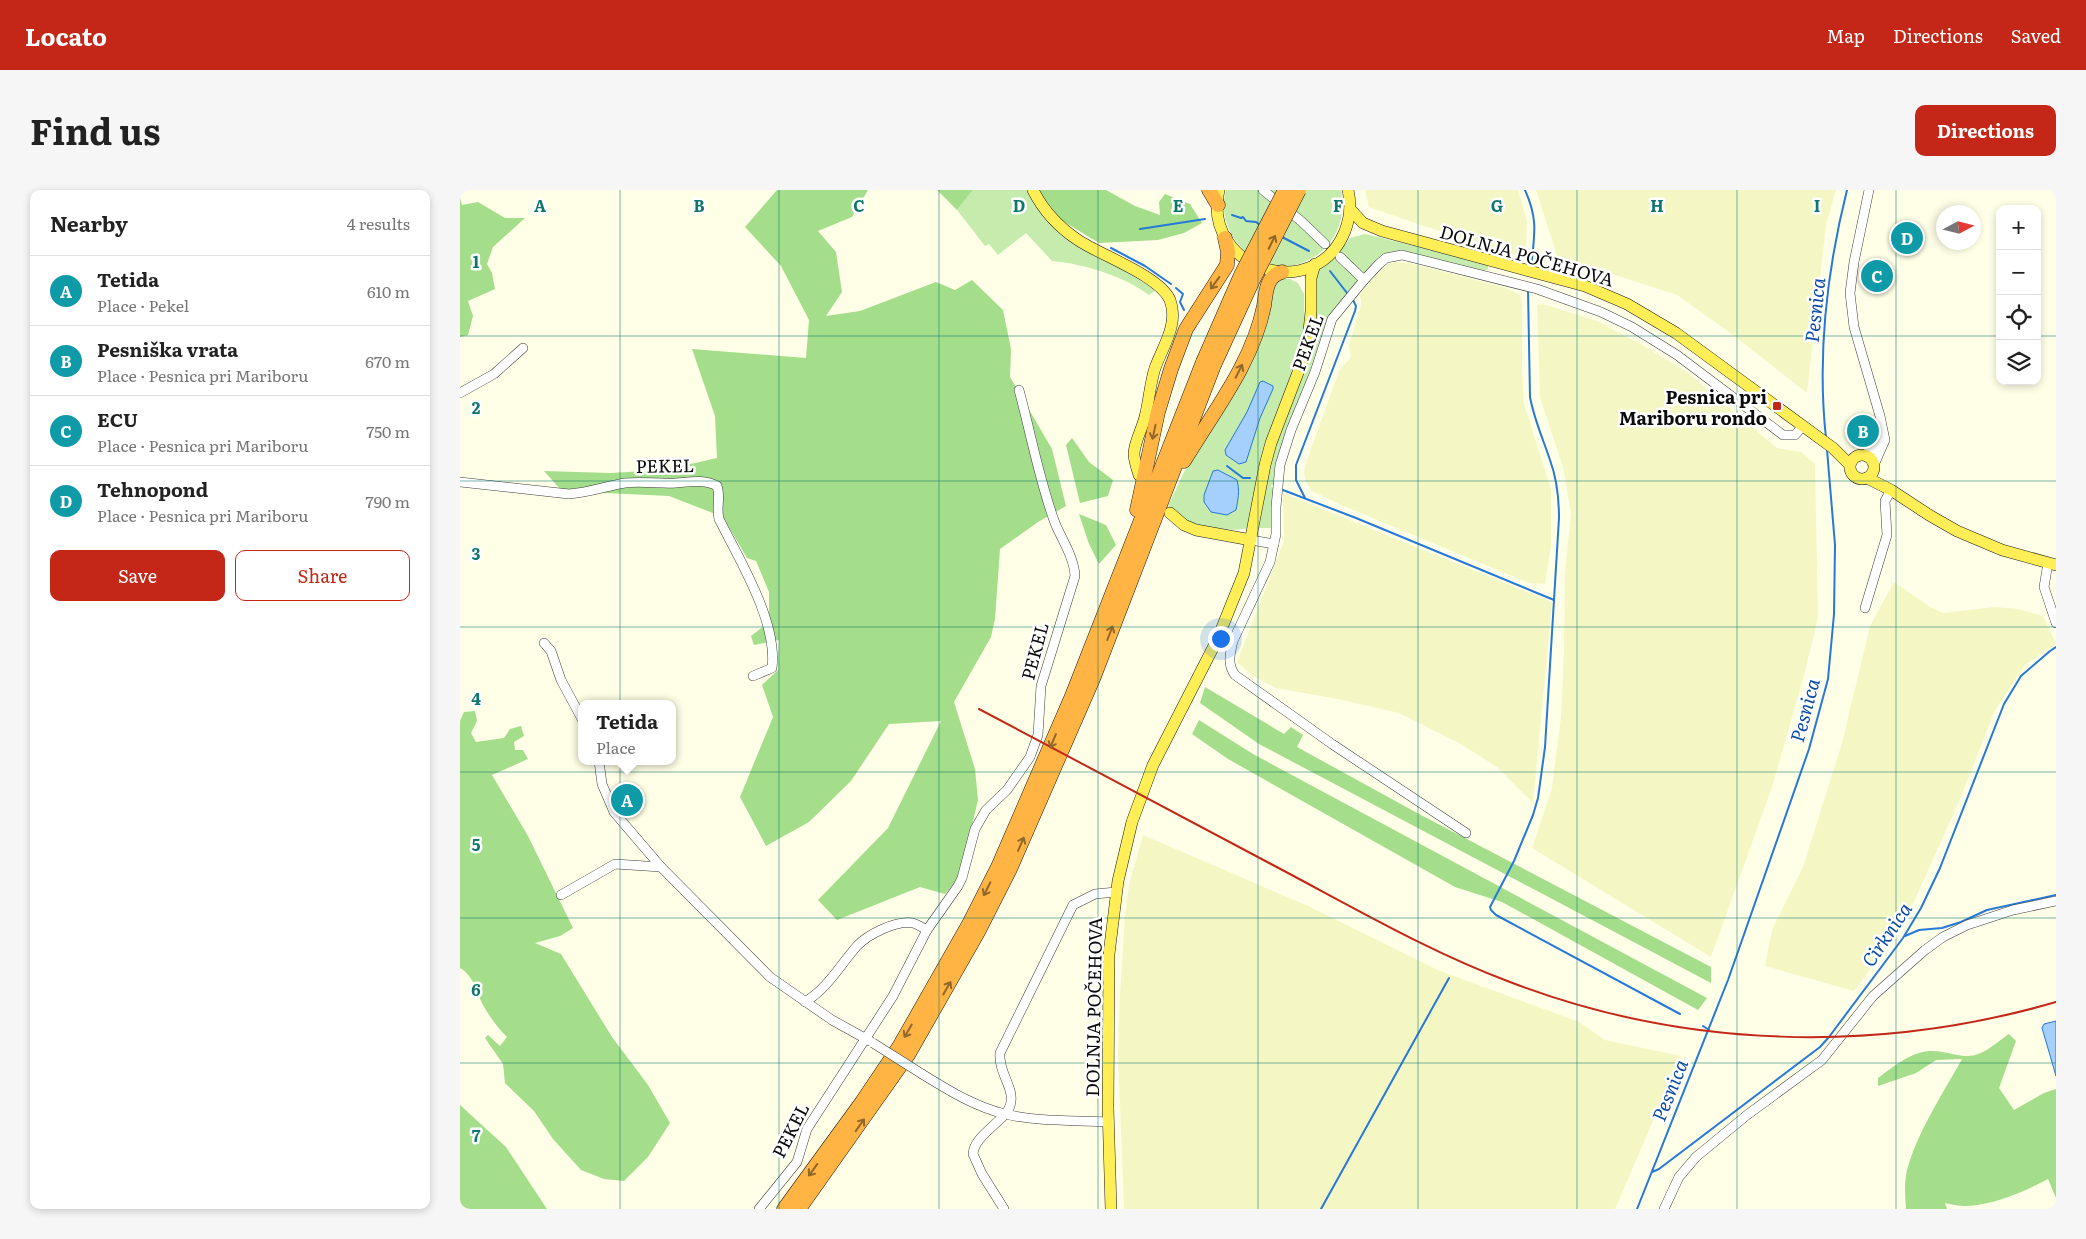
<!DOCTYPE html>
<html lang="en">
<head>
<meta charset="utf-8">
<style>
	body { margin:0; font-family:Literata,serif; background:#f6f6f6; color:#222 }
	.controls { position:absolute; right:15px; top:15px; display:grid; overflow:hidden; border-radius:10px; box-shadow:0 2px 8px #0003 }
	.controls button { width:45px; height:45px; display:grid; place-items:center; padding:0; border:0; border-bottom:1px solid #e0e0e0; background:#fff; color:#222; font:25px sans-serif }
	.compass { position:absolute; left:1476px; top:15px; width:45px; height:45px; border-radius:50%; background:#fff; box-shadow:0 2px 8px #0003; rotate:83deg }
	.you { position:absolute; left:760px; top:448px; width:18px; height:18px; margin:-12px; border:4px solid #fff; border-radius:50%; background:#1a73e8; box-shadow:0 0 0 8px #1a73e833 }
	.badge { display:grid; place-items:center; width:32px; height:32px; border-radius:50%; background:#c42717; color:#fff; font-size:16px; font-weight:700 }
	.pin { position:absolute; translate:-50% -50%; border:2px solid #fff; box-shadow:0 1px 5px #0006 }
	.popup { position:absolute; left:118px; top:510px; width:98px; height:65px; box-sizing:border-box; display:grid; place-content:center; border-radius:10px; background:#fff; filter:drop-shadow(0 1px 4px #0005); font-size:16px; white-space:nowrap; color:#767676 }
	.popup b { font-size:19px; color:#222 }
	.popup::after { content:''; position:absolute; left:50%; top:100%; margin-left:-10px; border:10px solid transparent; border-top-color:#fff }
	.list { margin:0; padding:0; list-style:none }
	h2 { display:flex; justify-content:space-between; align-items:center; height:65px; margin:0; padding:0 20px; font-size:21px }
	h2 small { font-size:16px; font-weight:400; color:#767676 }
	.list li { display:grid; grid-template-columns:32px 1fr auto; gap:15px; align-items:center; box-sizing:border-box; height:70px; padding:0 20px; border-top:1px solid #e0e0e0 }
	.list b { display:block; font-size:19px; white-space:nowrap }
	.list p { margin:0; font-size:16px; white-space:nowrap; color:#767676 }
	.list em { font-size:16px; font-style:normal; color:#767676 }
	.actions { display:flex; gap:10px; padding:15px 20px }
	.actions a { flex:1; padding:11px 0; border:1px solid #c42717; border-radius:10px; text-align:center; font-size:18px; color:#c42717 }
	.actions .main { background:#c42717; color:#fff }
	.icon { flex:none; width:28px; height:28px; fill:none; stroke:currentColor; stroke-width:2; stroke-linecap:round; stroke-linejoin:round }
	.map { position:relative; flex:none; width:1596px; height:1019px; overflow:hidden; border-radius:10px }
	header { display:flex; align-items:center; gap:30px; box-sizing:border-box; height:70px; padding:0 25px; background:#c42717; color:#fff }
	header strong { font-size:24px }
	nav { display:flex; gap:28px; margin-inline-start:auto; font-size:18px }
	.intro { display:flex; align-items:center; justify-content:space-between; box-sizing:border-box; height:120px; padding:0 30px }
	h1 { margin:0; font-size:35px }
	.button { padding:12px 22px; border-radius:10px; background:#c42717; color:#fff; font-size:18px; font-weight:700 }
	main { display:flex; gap:30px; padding:0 30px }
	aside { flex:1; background:#fff; border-radius:10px; box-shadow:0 2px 8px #0003 }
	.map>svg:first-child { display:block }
	.farmland { fill:#f4f7c4 }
	.green { fill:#c5ecad }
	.forest { fill:#a4de8b }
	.water { fill:#a5cffc; stroke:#2678d9 }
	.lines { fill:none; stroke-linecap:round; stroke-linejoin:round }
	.stream { stroke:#2678d9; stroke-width:2 }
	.minor-casing { stroke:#3d3d3d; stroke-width:10 }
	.major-casing { stroke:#1b1b1b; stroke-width:12 }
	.highway-casing { stroke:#1b1b1b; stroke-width:15 }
	.minor { stroke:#fff; stroke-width:9 }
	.major { stroke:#ffee56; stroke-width:11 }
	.highway { stroke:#ffb444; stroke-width:14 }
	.rail { stroke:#c42717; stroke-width:2 }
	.minor-bridge-casing { stroke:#3d3d3d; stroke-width:10; stroke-linecap:butt }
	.highway-bridge-casing { stroke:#1b1b1b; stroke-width:15; stroke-linecap:butt }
	.minor-bridge { stroke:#fff; stroke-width:9 }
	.highway-bridge { stroke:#ffb444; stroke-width:14 }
	.oneway { stroke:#91682a }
	.grid { fill:none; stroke:#0f766e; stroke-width:1; stroke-opacity:0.55 }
	.poi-dot { fill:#c42717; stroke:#fff; stroke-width:2 }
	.labels { text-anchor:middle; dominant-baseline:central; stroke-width:5; stroke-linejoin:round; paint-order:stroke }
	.street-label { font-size:18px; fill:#0a0a0a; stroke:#fff }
	.poi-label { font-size:18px; font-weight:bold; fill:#0a0a0a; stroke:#fff; text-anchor:end }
	.water-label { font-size:19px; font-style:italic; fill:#0a4ba4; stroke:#fff }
	.grid-label { font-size:16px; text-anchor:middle; font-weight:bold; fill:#0f766e; stroke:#fff; stroke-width:5; stroke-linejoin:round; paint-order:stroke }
</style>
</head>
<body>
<header>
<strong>Locato</strong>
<nav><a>Map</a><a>Directions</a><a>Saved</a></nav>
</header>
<div class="intro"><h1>Find us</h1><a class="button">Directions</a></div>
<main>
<aside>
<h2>Nearby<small>4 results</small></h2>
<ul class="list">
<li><span class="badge" style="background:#0f9aa8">A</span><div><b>Tetida</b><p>Place · Pekel</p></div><em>610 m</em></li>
<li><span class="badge" style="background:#0f9aa8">B</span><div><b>Pesniška vrata</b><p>Place · Pesnica pri Mariboru</p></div><em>670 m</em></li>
<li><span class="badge" style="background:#0f9aa8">C</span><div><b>ECU</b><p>Place · Pesnica pri Mariboru</p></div><em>750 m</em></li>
<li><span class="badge" style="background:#0f9aa8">D</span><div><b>Tehnopond</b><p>Place · Pesnica pri Mariboru</p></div><em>790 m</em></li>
</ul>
<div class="actions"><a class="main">Save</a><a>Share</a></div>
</aside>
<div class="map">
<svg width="1596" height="1019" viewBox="0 0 1596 1019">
	<rect width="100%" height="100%" fill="#fffee6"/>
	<!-- farmland -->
	<g class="farmland">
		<polygon points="905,0 1058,0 1067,31 1066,54 1063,62 1059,65 1054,64 961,35 909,17"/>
		<polygon points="1076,0 1376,0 1366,35 1347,203 1272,144 1217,105 1097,66"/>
		<polygon points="934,72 949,73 1044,97 1060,105 1062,112 1062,182 1064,214 1091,299 1091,356 1085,394 1069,393 879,314 852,301 846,292 844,283 846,273 879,181 891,167 889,156 901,115 901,109 899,105 923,77"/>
		<polygon points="1083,114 1137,131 1177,152 1227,182 1317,258 1341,262 1355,274 1358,428 1343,489 1312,597 1251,767 1072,658 1092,598 1101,527 1104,462 1105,382 1111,323 1103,277 1080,207 1077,115"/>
		<polygon points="823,303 1092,412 1073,613 1037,577 1001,554 939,523 878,509 816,498 793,486 777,472 824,351"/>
		<polygon points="1434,392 1470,417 1483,423 1535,417 1558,419 1583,426 1596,454 1565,475 1535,520 1500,609 1444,734 1394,801 1305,776 1312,740 1343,677 1382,553 1410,436"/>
		<polygon points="683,645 848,716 980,781 1119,832 1145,850 1221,866 1155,1019 664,1019 658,862 660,804 665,724 669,695"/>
	</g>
	<!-- green -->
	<g class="green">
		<path d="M513,0h55l80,71 48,29 -7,5c-26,-19 -64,-31 -97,-34l-26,-28 -28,22 -9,-11 -4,2 -28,-36z"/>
		<path d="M766,0h34l66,58c-12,10 -24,17 -39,18 -40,2 -72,-38 -61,-76z"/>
		<path d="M805,0h76c4,21 0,37 -12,54z"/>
		<polygon points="905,44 1028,74 1028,79 1023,82 922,66 904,84 879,63 890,48"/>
		<polygon points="876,67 898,89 898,91 868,128 863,140 814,295 811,295 811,297 814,298 812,338 799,338 810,273 824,230 855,105 857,81"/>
		<path d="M823,89h7l8,4 6,11 1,46 -43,118 -14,70c-14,4 -50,1 -62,-7 -7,-4 -12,-11 -18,-15l104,-218 6,-7z"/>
	</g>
	<!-- forest -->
	<g class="forest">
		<polygon points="317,0 408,0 392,27 358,41 376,62 382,102 366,126 400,121 476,92 495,100 512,90 543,120 551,159 550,187 592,259 606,316 578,332 540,359 535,429 531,447 494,512 515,579 518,610 500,686 485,704 460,697 377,730 358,710 428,638 481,531 429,534 391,591 349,632 306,656 280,607 313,527 302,495 318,480 319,450 294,455 291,446 309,432 309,402 296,371 287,368 263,327 209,306 102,301 84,281 150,283 204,280 257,268 255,226 232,159 346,168 349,130 321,76 285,37"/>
		<polygon points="477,0 513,0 497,20"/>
		<polygon points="578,0 646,0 675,16 700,25 699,12 705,4 730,14 742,33 724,43 698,50 639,53 601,30"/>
		<polygon points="0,8 2,15 18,12 45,28 65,28 33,57 27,74 32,83 35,99 8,111 13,126 8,145 0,147"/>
		<polygon points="612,248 629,272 653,290 648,306 620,313 606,255"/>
		<polygon points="619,324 646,335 656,355 639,374 629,354"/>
		<polygon points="745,497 824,544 831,537 843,545 837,557 959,624 1251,777 1251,793 799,554 740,513"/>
		<path d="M15,521l2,10 -6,12 5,9 28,-4 6,-9 11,-3 3,10 -10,6 1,8h8l5,9 -36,16 36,61 45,92 -13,8 -25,7 26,11 51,83 36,48 22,38 -22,34 -24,24 -20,-2 -23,-9 -28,-31 -19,-28 -29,-28 -2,-19 -18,-26 3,-3 12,11 7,-9c-10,-10 -17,-20 -24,-32 -7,-14 -9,-29 -23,-37v-247l4,-9z"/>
		<polygon points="739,530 793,564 1247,808 1238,820 1042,712 995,697 768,569 732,544"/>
		<path d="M1549,844l7,7 -17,47 15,22 30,-17 12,-4v109l-8,-19c-24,13 -55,26 -83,27 -7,0 -14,-2 -20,-3l2,6h-41c-1,-13 -2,-26 1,-39 11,-39 35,-75 55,-111l-26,1 -20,13 -38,13v-8c15,-11 31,-25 51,-27 14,-1 26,5 39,5 15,0 29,-14 41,-22z"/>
		<polygon points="0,915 46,957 87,1019 0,1019"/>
	</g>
	<!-- water -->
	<g class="water">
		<polygon points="803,191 813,196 813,199 800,228 786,272 779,274 766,265 765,260 787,222 800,192"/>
		<path d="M758,280l19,10c3,11 1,20 -1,30l-9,5 -16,-3 -7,-10v-7l9,-24z"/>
		<polygon points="1596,831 1596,886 1582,838 1584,834"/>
	</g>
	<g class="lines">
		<!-- stream -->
		<g class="stream">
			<path d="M1065,0c14,31 9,46 6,78"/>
			<polyline points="772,25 781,28 783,27 786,31 796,32 800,35"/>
			<polyline points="680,39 745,29"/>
			<polyline points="822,47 849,61"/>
			<polyline points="651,58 685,76 711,94"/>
			<polyline points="870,81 887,103"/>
			<polyline points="716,98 723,104 720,112 724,120"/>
			<path d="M1068,100l2,107c4,22 13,42 20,63 7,19 9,38 9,58l-14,229 -7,51 -5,17 -19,46 -24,46 1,3 5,5 184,99"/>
			<path d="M1366,248c-9,-83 1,-168 21,-248"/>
			<polyline points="767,276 783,288 790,288"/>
			<polyline points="823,300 896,328 1094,410"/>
			<polyline points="845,308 836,290 836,275 895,121 896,116 893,110"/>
			<polyline points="1445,746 1459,740 1482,738 1501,732 1527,720 1596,705"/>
			<polyline points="1243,836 1249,840"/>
			<polyline points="1192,982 1199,979 1360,857 1369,847 1443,748 1461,718 1480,678 1544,514 1561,486 1590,461 1596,457"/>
			<polyline points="861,1019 989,788"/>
			<polyline points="1177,1019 1268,790 1349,559 1368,489 1374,424 1375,355 1367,260"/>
		</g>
		<!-- minor casing -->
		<g class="minor-casing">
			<g id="minor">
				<polyline points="803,0 841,31 865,54"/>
				<polyline points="1409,0 1394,72 1390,103 1394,137 1420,226 1425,250 1414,275"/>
				<polyline points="880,67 904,90"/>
				<polyline points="0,203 34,184 63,158"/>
				<polyline points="1404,265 1416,257 1422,243"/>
				<path d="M0,292l109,12c19,-1 37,-8 56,-11 17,-2 34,1 51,0 14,-1 28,-4 41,3 4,11 -1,22 2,33 20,40 59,103 53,149l-19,8"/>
				<polyline points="791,350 814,354"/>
				<polyline points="1588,373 1584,397 1596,433"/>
				<polyline points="1405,418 1427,345 1425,311 1431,300"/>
				<polyline points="84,453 91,461 101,490 122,529"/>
				<polyline points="139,571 142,594 154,622 201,677 310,787 372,830 410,851"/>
				<path d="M1006,643l-134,-89 -97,-69c-8,-11 -5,-21 -2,-34l37,-79 6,-28v-27l4,-42 11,-35 24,-58 17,-53 32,-39 15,-16 7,-6 16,-3 135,34 64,23 31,15 45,28 106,80h12l8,-9"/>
				<polyline points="101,705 155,674 201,677"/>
				<path d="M345,812c23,-14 35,-37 52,-56 11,-12 40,-26 56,-23 4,1 10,5 14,7"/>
				<path d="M462,884c26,16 53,33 83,40 34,8 69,6 104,8"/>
				<path d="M299,1019l38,-47 10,-33 86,-133 34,-66 31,-44 4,-8 13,-49 11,-19 21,-20 23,-33 8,-22 3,-49 34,-110c-1,-19 -13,-36 -20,-53 -16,-43 -24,-89 -36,-133"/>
				<path d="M544,1019l-22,-35 -9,-20c1,-19 32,-33 37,-48 6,-17 -12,-33 -10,-53l73,-148 22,-11 21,-2"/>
				<polyline points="1204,1019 1219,987 1236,967 1287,925 1362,870 1413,806 1465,760 1483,747 1507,735 1553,720 1596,711"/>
			</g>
		</g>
		<!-- major casing -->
		<g class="major-casing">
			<g id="major">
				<path d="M573,0c10,20 27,38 45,50 22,15 82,36 92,60 9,24 -7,46 -15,68 -5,16 -6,33 -10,49 -3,12 -10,24 -11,36 0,8 3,15 5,22"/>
				<path d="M759,0c-18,79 96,116 126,41 5,-13 6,-28 3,-41"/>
				<polyline points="890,19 903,33 922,41 1125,96 1167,114 1216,143 1373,258 1390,275"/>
				<circle cx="1402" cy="277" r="12"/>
				<polyline points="1407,288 1431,300 1469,325 1497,341 1542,360 1596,375"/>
				<polyline points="710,323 724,335 736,340 791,350"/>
				<polyline points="651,1019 648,918 649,764 658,691 672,632 693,575 757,450 784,383 805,275 811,253 847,159 851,122 851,88 855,74"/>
			</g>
		</g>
		<!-- highway casing -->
		<g class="highway-casing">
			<g id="highway">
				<polyline points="749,0 758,15"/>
				<path d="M724,271c30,-50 68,-97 80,-155 2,-14 2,-30 18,-34"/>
				<polyline points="677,320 698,222 711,179 726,139 767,75 768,62 765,48"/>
				<polyline points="324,1019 402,912 439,857 509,734 538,677 612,506 743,172"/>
				<polyline points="339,1019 448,865 518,742 550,679 633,489 754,175"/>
			</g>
		</g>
		<!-- minor -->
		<use href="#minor" class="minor"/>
		<!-- major -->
		<use href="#major" class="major"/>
		<!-- highway -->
		<use href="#highway" class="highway"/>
		<!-- rail -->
		<path class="rail" d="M519,519c97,51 194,103 292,155 78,41 156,87 239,118 174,67 367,72 546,20"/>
		<!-- minor-bridge casing -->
		<g class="minor-bridge-casing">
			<polyline id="minor-bridge" points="413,853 462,884"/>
		</g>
		<!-- highway-bridge casing -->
		<g class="highway-bridge-casing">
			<g id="highway-bridge">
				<polyline points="743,172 781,85 825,0"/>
				<polyline points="754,175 793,90 839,0"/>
			</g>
		</g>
		<!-- minor-bridge -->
		<use href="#minor-bridge" class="minor-bridge"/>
		<!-- highway-bridge -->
		<use href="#highway-bridge" class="highway-bridge"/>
	</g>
	<!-- one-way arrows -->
	<defs><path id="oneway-shaft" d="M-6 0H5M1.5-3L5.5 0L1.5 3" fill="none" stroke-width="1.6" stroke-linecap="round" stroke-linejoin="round" transform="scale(1.25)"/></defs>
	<g class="oneway">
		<use href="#oneway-shaft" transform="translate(812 52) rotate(-64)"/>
		<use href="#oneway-shaft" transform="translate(755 93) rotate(126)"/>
		<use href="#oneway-shaft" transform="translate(779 181) rotate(-63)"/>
		<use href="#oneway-shaft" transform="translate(694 242) rotate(102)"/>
		<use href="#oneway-shaft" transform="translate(650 443) rotate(-69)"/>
		<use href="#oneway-shaft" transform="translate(593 551) rotate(113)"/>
		<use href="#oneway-shaft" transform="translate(561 654) rotate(-66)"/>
		<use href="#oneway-shaft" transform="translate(527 699) rotate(117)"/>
		<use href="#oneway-shaft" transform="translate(487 798) rotate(-60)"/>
		<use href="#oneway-shaft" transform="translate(448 841) rotate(120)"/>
		<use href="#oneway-shaft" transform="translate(400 935) rotate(-55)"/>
		<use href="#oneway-shaft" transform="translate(353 980) rotate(126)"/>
	</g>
	<!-- grid -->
	<path class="grid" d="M160,0v1019M319,0v1019M479,0v1019M638,0v1019M798,0v1019M958,0v1019M1117,0v1019M1277,0v1019M1436,0v1019M0,146h1540M1577,146h19M0,291h1596M0,437h1596M0,582h1596M0,728h1596M0,873h1596"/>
	<!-- markers -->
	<rect class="poi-dot" x="1312" y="211" width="10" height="10" rx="2.5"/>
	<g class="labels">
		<!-- street labels -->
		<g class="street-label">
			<text transform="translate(1067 65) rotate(16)">DOLNJA POČEHOVA</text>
			<text transform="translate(847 152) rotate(-70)">PEKEL</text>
			<text transform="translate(205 275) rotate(-1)">PEKEL</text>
			<text transform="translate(574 461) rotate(-75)">PEKEL</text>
			<text transform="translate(633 817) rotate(-89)">DOLNJA POČEHOVA</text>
			<text transform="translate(330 940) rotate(-63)">PEKEL</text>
		</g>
		<!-- poi labels -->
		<g class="poi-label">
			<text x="1307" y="206">Pesnica pri<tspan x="1307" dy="21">Mariboru rondo</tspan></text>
		</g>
		<!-- water labels -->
		<g class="water-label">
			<text transform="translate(1354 120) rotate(-84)">Pesnica</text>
			<text transform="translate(1344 520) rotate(-75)">Pesnica</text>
			<text transform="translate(1426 744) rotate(-56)">Cirknica</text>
			<text transform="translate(1209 900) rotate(-68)">Pesnica</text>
		</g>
	</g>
	<g class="grid-label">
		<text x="80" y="22">A</text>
		<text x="239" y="22">B</text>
		<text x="399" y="22">C</text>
		<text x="559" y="22">D</text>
		<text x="718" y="22">E</text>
		<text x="878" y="22">F</text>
		<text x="1037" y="22">G</text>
		<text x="1197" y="22">H</text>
		<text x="1357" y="22">I</text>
		<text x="16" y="78">1</text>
		<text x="16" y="224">2</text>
		<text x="16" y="370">3</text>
		<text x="16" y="515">4</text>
		<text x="16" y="661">5</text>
		<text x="16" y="806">6</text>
		<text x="16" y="952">7</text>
	</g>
</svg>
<div class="controls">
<button>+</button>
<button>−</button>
<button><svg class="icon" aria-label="locate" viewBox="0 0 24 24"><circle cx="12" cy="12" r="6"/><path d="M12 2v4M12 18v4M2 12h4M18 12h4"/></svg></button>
<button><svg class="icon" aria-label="layers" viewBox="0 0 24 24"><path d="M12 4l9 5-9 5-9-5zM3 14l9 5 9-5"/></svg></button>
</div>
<svg class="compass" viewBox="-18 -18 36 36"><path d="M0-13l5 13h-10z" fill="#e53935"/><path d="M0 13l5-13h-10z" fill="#767676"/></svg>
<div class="you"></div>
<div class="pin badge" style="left:167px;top:610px;background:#0f9aa8">A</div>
<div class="popup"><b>Tetida</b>Place</div>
<div class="pin badge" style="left:1403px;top:241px;background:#0f9aa8">B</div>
<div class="pin badge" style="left:1417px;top:86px;background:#0f9aa8">C</div>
<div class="pin badge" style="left:1447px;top:48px;background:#0f9aa8">D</div>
</div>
</main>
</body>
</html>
